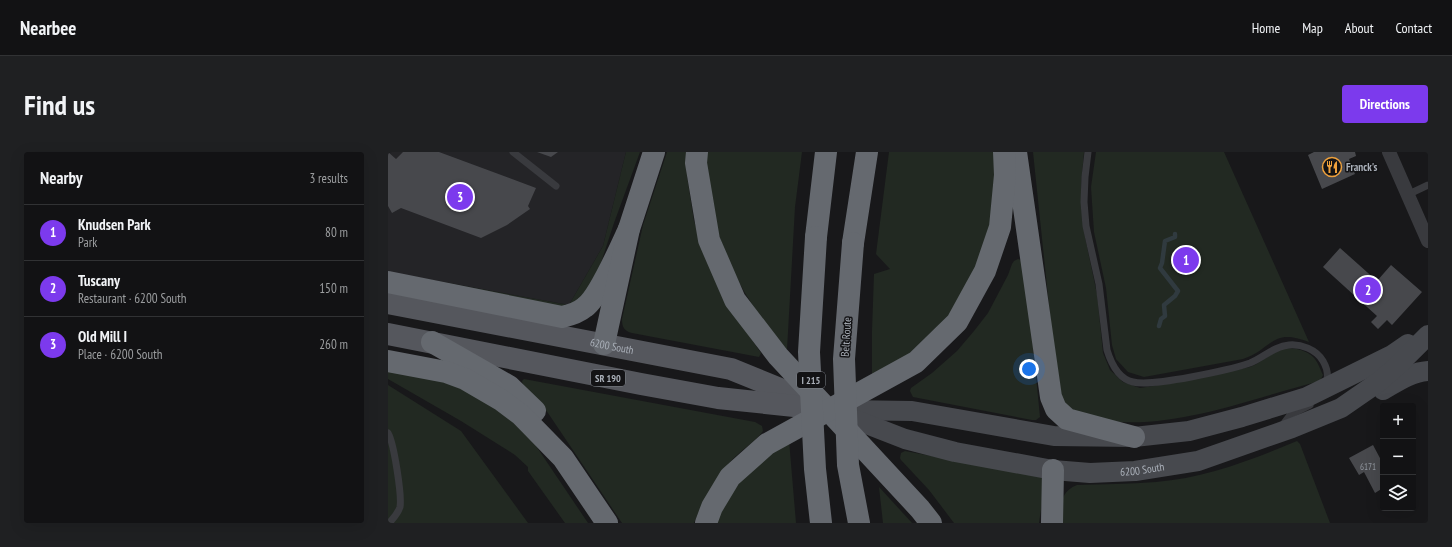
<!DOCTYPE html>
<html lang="en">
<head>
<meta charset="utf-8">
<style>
	body { margin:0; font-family:"PT Sans Narrow",sans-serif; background:#1f2022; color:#f1f3f6 }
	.controls { position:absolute; right:12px; bottom:12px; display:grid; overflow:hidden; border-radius:4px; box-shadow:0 4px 16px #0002 }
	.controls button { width:36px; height:36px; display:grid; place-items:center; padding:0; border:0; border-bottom:1px solid #313234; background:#121214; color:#f1f3f6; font:20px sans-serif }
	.you { position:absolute; left:641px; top:217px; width:14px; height:14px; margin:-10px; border:3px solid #fff; border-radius:50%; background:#1a73e8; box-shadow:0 0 0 6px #1a73e833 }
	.badge { display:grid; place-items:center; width:26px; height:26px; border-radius:50%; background:#7c3aed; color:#fff; font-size:13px; font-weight:700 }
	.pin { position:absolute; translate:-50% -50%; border:2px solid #fff; box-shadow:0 1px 4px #0006 }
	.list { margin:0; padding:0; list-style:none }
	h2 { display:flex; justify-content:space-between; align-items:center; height:52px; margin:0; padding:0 16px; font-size:17px }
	h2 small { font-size:13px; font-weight:400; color:#9c9ea0 }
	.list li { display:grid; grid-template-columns:26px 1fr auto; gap:12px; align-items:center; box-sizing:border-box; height:56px; padding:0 16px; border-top:1px solid #313234 }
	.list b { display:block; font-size:15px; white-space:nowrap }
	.list p { margin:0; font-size:13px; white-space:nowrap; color:#9c9ea0 }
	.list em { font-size:13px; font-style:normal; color:#9c9ea0 }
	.icon { flex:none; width:22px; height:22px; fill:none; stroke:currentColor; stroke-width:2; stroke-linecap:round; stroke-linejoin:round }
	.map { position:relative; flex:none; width:1040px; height:371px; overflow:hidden; border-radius:4px }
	header { display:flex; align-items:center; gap:24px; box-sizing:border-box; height:56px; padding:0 20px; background:#121214; border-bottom:1px solid #313234 }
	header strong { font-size:19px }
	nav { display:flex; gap:22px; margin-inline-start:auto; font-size:14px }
	.intro { display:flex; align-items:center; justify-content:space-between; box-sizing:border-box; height:96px; padding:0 24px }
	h1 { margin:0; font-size:28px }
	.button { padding:10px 18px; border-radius:4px; background:#7c3aed; color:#fff; font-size:14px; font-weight:700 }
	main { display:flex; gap:24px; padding:0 24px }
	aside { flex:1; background:#121214; border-radius:4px; box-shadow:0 4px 16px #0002 }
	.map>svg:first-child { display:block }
	.built { fill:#242427 }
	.green { fill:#222922 }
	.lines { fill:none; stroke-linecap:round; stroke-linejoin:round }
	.stream { stroke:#303a3f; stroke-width:4.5 }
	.building { fill:#47484c }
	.lane { stroke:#393a3e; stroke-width:7 }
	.street { stroke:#393a3e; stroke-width:14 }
	.secondary { stroke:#47494e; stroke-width:20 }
	.primary { stroke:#55575d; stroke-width:22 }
	.highway { stroke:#65696f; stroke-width:22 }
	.highway-bridge { stroke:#65696f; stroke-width:22 }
	.labels { text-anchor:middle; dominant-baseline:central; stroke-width:3; stroke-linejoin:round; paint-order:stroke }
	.number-label { font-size:9px; fill:#91969e }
	.shield { fill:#131315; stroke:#7d8188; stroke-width:1 }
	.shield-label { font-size:10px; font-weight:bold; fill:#aab0b9 }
	.poi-label { font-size:11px; font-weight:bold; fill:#aab0b9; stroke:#131315; text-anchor:start }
	.street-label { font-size:11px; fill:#aab0b9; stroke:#131315 }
</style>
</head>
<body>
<header>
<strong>Nearbee</strong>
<nav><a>Home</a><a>Map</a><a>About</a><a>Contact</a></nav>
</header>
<div class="intro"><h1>Find us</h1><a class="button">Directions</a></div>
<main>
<aside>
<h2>Nearby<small>3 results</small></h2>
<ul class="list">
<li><span class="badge">1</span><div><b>Knudsen Park</b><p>Park</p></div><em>80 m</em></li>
<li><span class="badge">2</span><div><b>Tuscany</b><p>Restaurant · 6200 South</p></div><em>150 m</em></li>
<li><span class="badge">3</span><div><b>Old Mill I</b><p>Place · 6200 South</p></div><em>260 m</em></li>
</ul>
</aside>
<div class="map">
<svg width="1040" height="371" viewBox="0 0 1040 371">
	<rect width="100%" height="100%" fill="#18181a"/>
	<!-- built -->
	<polygon class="built" points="0,0 238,0 215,94 181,153 0,120"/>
	<!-- green -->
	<g class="green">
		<polygon points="238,0 252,0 226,71 208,126 195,145 183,154 161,157 0,120 181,153 215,94"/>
		<path d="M279,0h19l1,24 7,45 15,45 20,41 32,46 -2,4 -127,-24c-8,-2 -10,-6 -10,-14l21,-94z"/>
		<path d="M318,0h96l-7,55 -8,143c-12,-15 -25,-30 -35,-46 -30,-45 -46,-98 -46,-152z"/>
		<polygon points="501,0 608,0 604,82 568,156 518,205 484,224 484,179 486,122 502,117 488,102"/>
		<path d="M645,0h51l-3,34 4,51 12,57 6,59 7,17 13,12 17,6 44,-7 66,-14c11,-4 19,-13 30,-17 9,-4 24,-1 32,6 6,5 8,13 11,19l-3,6c-67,17 -142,48 -212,40 -7,-1 -15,0 -21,-2 -8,-3 -17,-10 -24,-15l-8,-41z"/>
		<path d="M708,0h128l85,190c-38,-15 -36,7 -66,17l-99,18 -16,-5 -12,-13 -4,-14 -6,-57 -12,-56 -3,-45z"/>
		<polygon points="630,107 633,108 637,113 652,265 648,268 644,268 525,245 522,239 523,236 544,221 569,199 586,179 600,161 620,123 624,112 626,109"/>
		<polygon points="0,217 50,226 105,251 142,285 200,371 177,371 140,319 140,315 127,303 73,269 0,227"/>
		<path d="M136,227l231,43 7,4 1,5c-5,8 -25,22 -32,30 -16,18 -28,40 -37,62h-72l-74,-110 -14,-17 -11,-11 -1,-4z"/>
		<polygon points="0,233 73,279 140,371 0,371"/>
		<polygon points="401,288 408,371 328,371 340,346 359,321"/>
		<path d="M909,289l3,3 30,79h-271c2,-16 0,-31 18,-38 26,-1 53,-1 79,-3 49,-4 96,-22 141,-41z"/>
		<polygon points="517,299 653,325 657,331 651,371 566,371 541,338 513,308 512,306 513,301"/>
		<polygon points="491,335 524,371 495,371"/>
	</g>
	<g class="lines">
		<!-- stream -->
		<polyline class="stream" points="771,174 773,167 777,164 776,153 787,144 790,139 772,116 774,111 777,89 787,85 787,82"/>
	</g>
	<!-- building -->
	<g class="building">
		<polygon points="0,0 8,7 15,0 51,0 148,36 140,54 142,57 119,73 93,86 13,56 4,61 0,54"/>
		<polygon points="149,0 170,0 163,5"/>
		<polygon points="926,0 967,0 968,4 961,7 967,22 934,37 920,3"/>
		<polygon points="952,96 989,129 1003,113 1034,140 1004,173 999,168 990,177 983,170 989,164 935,115"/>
		<polygon points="985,293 993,308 995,307 995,336 987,341 976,320 971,323 961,306"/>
	</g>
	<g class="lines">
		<!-- lane -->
		<g class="lane">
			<polyline points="125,0 168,34"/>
			<path d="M700,0l-3,25 -1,25 2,24 13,58 8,66c4,13 12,29 26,32 20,5 96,-12 117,-19 13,-5 24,-17 39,-18 12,-1 27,4 34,16 4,7 6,15 3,23"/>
			<polyline points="1019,43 1040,33"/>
			<polyline points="893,275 902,263 922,253"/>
			<path d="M0,281c6,10 14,63 12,74 -2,6 -7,12 -11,16"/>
		</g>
		<!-- street -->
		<polyline class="street" points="1001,0 1040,89"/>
		<!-- secondary -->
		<g class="secondary">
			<path d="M995,238c14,-8 28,-18 45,-19"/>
			<polyline points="454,258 524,259 666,284 746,285 801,279 854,265 919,245 1004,203 1020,192"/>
			<path id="s1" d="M445,259l72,28 50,13 98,18 37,3 45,-2 63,-10 94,-33 49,-20 39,-27 17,-15 31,-31"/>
		</g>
		<!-- primary -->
		<g class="primary">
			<path id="s2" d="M0,151l343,66 98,40"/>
			<polyline points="0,182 253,232 330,246 416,255"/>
		</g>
		<!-- highway -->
		<g class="highway">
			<polyline points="309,0 308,11 321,88 347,148 390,204 532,357 543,371"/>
			<polyline points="628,0 663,245 668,257 679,267 746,285"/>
			<polyline points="428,85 438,0"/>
			<polyline points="465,91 479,0"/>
			<path d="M0,130l174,35c9,-2 16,-4 23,-10 14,-10 36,-61 44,-78"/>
			<polyline points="44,190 121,234 147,259"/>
			<polyline points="216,192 241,77 266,0"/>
			<polyline points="0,209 58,220 77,227 113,248 133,263 175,306 219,371"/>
			<polyline points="318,371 324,355 342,325 379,292 528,210 569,170 597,119 612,75 617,23 616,0"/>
			<polyline points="664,371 665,318"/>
		</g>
		<!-- highway-bridge -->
		<g class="highway-bridge">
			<polyline points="428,85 421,200 427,317 433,371"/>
			<polyline points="465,91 456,207 460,313 471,371"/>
		</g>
	</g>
	<!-- icons -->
	<defs>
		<g id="restaurant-ring" transform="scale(1)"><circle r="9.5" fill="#131315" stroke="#eda03c" stroke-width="1.5"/><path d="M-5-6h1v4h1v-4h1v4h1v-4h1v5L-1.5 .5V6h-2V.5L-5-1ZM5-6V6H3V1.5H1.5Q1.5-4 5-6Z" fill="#eda03c"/></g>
	</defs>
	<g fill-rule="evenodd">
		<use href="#restaurant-ring" x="944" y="15"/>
	</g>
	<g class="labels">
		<!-- number labels -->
		<g class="number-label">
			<text x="980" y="314">6171</text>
		</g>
		<!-- shield labels -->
		<g class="shield">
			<rect x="203" y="218" width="34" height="16" rx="3"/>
			<rect x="409" y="220" width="28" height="16" rx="3"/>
		</g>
		<g class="shield-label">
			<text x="220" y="226">SR 190</text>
			<text x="423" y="228">I 215</text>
		</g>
		<!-- poi labels -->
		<g class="poi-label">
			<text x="958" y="15">Franck's</text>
		</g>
		<!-- street labels -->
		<g class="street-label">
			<text transform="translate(458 185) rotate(-86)">Belt Route</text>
			<text stroke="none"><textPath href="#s2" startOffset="228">6200 South</textPath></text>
			<text stroke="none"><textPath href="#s1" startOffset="318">6200 South</textPath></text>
		</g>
	</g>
</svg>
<div class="controls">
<button>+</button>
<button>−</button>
<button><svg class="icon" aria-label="layers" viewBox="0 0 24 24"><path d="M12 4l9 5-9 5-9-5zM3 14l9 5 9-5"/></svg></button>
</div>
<div class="you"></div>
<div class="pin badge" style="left:798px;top:108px">1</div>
<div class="pin badge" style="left:980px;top:138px">2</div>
<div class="pin badge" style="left:72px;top:45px">3</div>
</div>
</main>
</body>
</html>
